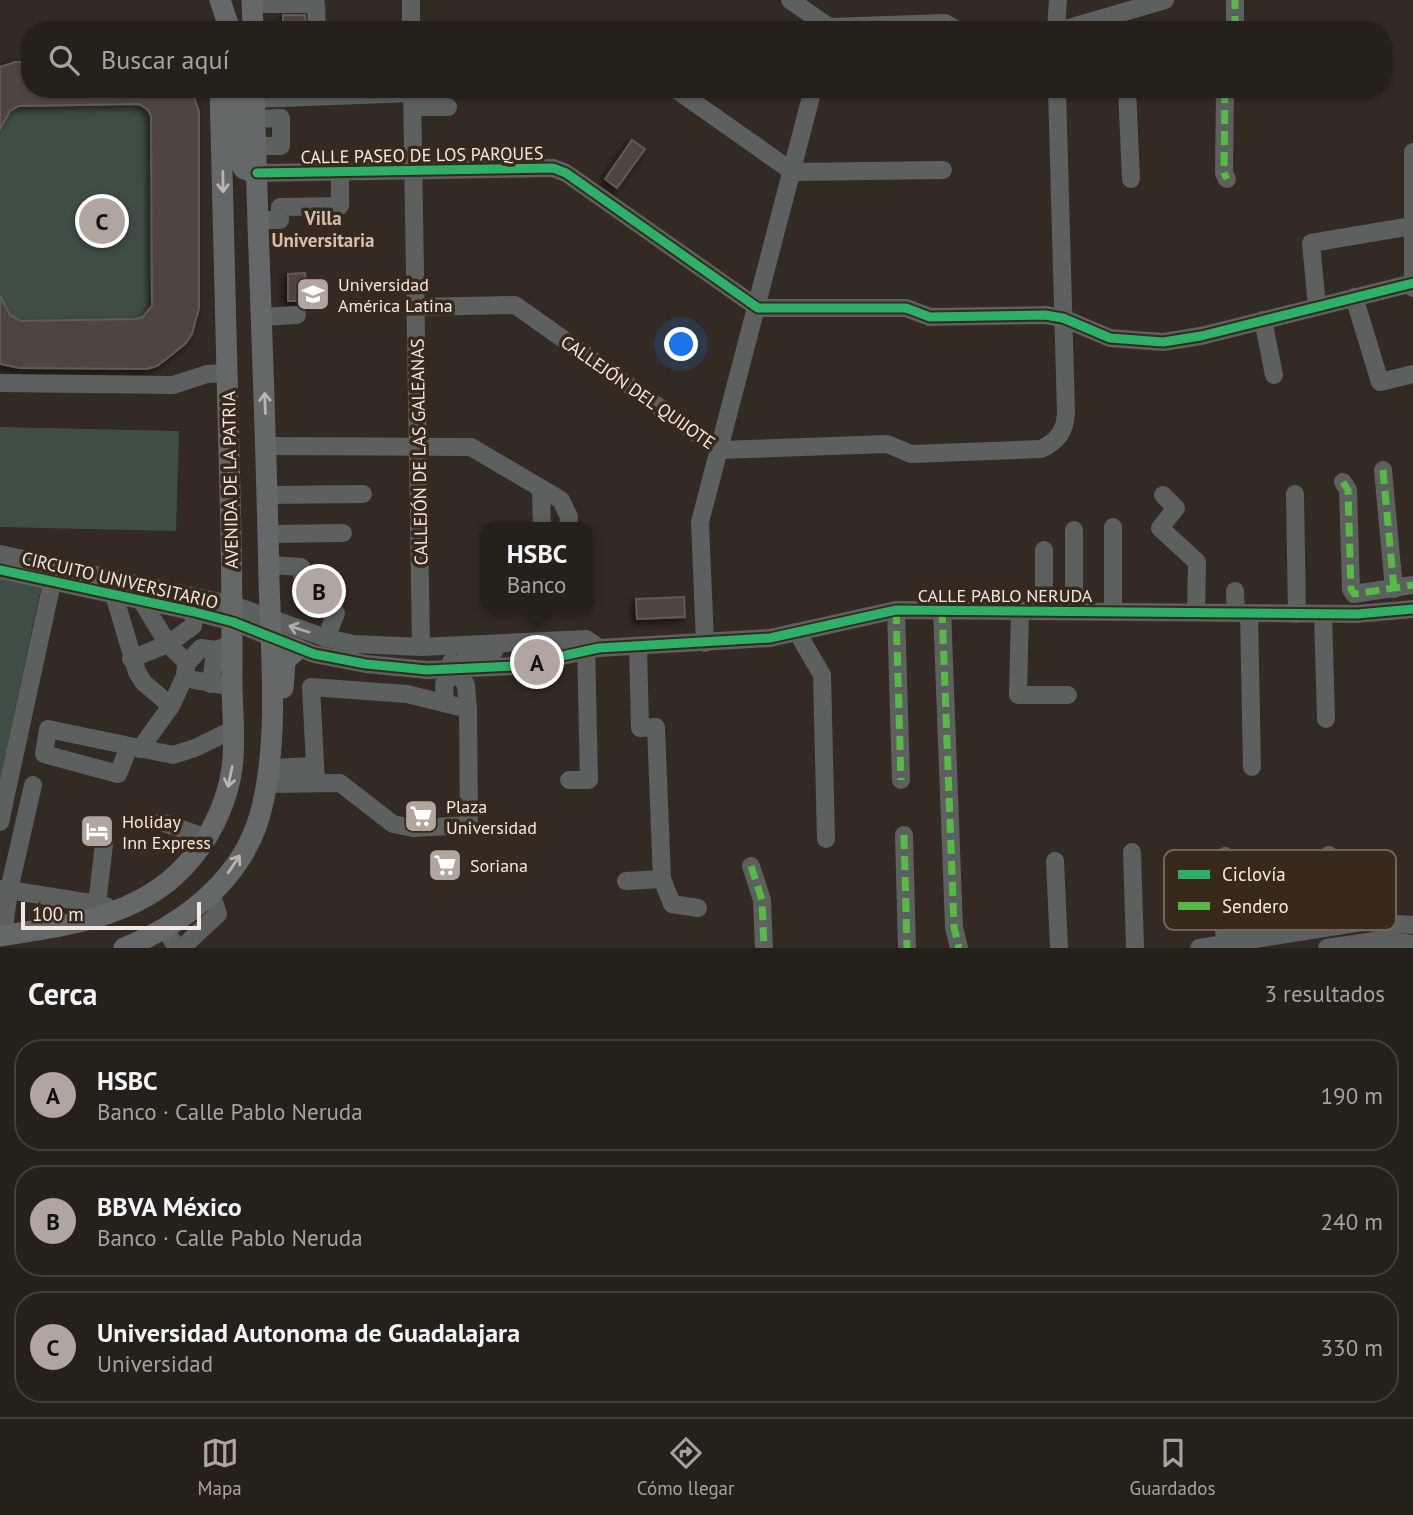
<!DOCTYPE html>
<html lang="es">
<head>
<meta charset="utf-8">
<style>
	body { margin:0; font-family:"PT Sans",sans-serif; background:#322d27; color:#f1f3f6 }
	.scale { position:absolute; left:21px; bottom:18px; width:180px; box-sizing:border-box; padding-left:7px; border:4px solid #f4e9e2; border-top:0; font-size:19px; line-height:24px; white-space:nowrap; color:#f4e9e2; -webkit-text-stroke:5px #38291d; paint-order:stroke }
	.you { position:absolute; left:682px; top:345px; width:24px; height:24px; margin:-18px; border:5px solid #fff; border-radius:50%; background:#1a73e8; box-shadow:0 0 0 10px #1a73e833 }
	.badge { display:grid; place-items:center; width:46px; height:46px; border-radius:50%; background:#b0a69f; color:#111; font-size:23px; font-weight:700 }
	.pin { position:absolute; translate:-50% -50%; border:4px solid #fff; box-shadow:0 2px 7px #0006 }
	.popup { position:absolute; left:481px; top:522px; width:112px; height:91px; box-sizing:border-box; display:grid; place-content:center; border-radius:14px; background:#26201a; filter:drop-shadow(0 2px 5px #0005); font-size:23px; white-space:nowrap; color:#a4a3a2 }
	.popup b { font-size:26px; color:#f1f3f6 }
	.popup::after { content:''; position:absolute; left:50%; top:100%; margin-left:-14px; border:14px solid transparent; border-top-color:#26201a }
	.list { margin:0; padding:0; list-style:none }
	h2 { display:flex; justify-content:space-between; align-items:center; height:91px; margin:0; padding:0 28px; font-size:30px }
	h2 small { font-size:23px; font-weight:400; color:#a4a3a2 }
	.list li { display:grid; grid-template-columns:46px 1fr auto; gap:21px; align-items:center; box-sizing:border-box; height:112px; margin:0 14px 14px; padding:0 14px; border:2px solid #423e39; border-radius:28px }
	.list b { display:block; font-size:26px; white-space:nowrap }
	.list p { margin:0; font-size:23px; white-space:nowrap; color:#a4a3a2 }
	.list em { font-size:23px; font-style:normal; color:#a4a3a2 }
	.icon { flex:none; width:38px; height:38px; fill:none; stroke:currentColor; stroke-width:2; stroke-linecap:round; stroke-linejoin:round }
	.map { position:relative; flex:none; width:1413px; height:948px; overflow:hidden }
	.search { position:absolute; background:#26201a; box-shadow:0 2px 5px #0004; left:21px; right:21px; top:21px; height:77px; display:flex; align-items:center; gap:18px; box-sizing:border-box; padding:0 24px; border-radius:28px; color:#a4a3a2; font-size:26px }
	.sheet { height:469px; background:#26201a }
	nav { display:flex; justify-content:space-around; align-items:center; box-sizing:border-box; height:98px; border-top:2px solid #423e39; background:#26201a; font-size:19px; color:#a4a3a2 }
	nav a { display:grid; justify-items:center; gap:4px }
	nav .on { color:#b0a69f }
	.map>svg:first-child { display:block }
	.green { fill:#404d45 }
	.building { fill:#4f4441; stroke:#635a57; stroke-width:2; filter:url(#shadow) }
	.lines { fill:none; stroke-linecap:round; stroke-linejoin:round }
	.minor { stroke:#5c605f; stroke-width:18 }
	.major { stroke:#656869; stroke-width:21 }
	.quiet { stroke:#58b947; stroke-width:7; stroke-dasharray:14 7; stroke-linecap:butt }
	.cycleway-casing { stroke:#38291d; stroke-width:13 }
	.cycleway { stroke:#2db169; stroke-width:9 }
	.oneway { stroke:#bbb5b2 }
	.oneway2 { stroke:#b0aba7 }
	.labels { text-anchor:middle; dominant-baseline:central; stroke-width:7; stroke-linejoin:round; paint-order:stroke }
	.street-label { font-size:18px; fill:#f4e9e2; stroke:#38291d }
	.poi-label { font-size:18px; fill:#f4e9e2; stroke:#38291d; text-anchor:start }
	.neighbourhood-label { font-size:19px; font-weight:bold; fill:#d3bfb0; stroke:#38291d }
	.key { fill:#38291d; stroke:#706358; stroke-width:2 }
	.key-label { font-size:19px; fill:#f4e9e2 }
</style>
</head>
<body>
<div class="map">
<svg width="1413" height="948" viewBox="0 0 1413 948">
	<defs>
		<filter id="shadow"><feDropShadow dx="-3.5" dy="3.5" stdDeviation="3.5" flood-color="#0009"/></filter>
	</defs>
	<rect width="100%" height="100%" fill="#322a23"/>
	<!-- green -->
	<g class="green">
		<path d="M15,62h15v27l169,23v196c-8,30 -21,52 -52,61l-128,-1 -19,-4v-297z"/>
		<polygon points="0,427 179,431 176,531 0,527"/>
		<polygon points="0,579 41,588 0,780"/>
	</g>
	<!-- building -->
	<g class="building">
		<polygon points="283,15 305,15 306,30 283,30"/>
		<polygon points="15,62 30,62 30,89 189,89 194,97 199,112 199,308 192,334 185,344 157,366 147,369 19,368 0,364 0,296 10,315 21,321 136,319 143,317 152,306 151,116 148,110 139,104 19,106 10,111 0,129 0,67"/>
		<polygon points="632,140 645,149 617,188 605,179"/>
		<polygon points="305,273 306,301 288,301 288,274"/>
		<polygon points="684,597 685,617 637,619 636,599"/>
	</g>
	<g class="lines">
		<!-- minor -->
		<g class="minor">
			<polyline points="411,0 411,30"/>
			<polyline points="790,0 829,27 945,23 957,30"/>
			<polyline points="253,4 316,4 317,30"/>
			<polyline points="1056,30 1058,0"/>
			<polyline points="1062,30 1165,0"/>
			<polyline points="1235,30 1235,0"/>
			<polyline points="412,89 421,647"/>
			<polyline points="675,89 793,172 943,170"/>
			<polyline points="1127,89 1131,179"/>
			<polyline points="1225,89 1224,173 1227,179"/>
			<polyline points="254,99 412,93"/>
			<polyline points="413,107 448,107"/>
			<polyline points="255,119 281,118 281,146 256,146"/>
			<polyline points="1413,152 1413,288"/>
			<polyline points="257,173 553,168 566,173 758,308 906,308 930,317 1045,315 1063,318 1110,338 1163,342 1201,336 1413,283"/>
			<polyline points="258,220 280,220 280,207 340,206 340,172"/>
			<polyline points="1354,297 1380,382 1413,374"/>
			<polyline points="1317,306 1311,243 1412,226"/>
			<path d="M417,307l98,-2 205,145 167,-6 24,10 130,-5c17,-8 24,-18 25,-36l-9,-324"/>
			<polyline points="261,317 297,315"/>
			<polyline points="1263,320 1274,375"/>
			<polyline points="0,383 173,385 207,374 227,373"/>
			<polyline points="267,446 471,447 561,500 569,517 568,527"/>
			<polyline points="1383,470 1394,589"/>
			<polyline points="1343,482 1348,490 1351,589 1354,594 1413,585"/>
			<polyline points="541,491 542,527"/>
			<polyline points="1295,494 1297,614"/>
			<polyline points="268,495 363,494"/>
			<polyline points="1163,495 1176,508 1160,528 1197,562 1196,612"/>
			<polyline points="1074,530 1074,611"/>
			<polyline points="269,534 343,533"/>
			<polyline points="1044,550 1044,610"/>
			<polyline points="0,554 233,605 326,638 354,644 421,647 586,639 599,648"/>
			<polyline points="269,565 301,567 305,594 336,613 326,638"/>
			<polyline points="0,570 195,612 233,622 314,654 366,664 427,670 516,666 599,648 770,638 896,610 1357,614 1413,609"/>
			<polyline points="115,588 114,595 137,672 143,682 171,706"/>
			<polyline points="1235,591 1236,613"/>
			<polyline points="141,600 168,644 187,663"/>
			<polyline points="942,609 954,927 959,948"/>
			<polyline points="896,610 901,780"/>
			<polyline points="1020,610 1018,695 1068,695"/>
			<polyline points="1113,611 1113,527"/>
			<polyline points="1249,613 1252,767"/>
			<polyline points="1323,614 1326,719"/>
			<polyline points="797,632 822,675 826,839"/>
			<polyline points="705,643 700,522 813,89"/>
			<polyline points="131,659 168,644 193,626 195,612"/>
			<polyline points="451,662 466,685 468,709"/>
			<polyline points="185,673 187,663 201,648 215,650 232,645"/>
			<polyline points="211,684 215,650"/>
			<polyline points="445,703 444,684 464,661 495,650"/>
			<polyline points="129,747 118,774 44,754 48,729 173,755 195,748 234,729"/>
			<polyline points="140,749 171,706 184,678 232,687"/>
			<polyline points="270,768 314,766"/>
			<polyline points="569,780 589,780 586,643"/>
			<polyline points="267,784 340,783 393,824 413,828 469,825 468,709 407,694 311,687 316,782"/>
			<polyline points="33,785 9,890 97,904"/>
			<polyline points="0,822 55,569"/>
			<polyline points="161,822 207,838"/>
			<polyline points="904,835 907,948"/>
			<polyline points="104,844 97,904 106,906"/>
			<polyline points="1132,852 1135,948"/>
			<polyline points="1329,855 1337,926"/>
			<polyline points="1225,856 1228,908 1223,920 1226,948"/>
			<polyline points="1055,861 1059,948"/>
			<polyline points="751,866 762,900 764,948"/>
			<polyline points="662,879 672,904 698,908"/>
			<polyline points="626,881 662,879 656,727 640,728 638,646"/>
			<polyline points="0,889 9,890 3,935"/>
			<polyline points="1228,908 1236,917 1243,948"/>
			<polyline points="165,929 177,948"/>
			<polyline points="188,942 218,914 211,893"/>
			<polyline points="1199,948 1362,922 1413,925"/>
			<polyline points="1327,948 1382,940 1413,944"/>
		</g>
		<!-- major -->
		<g class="major">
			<polyline points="220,0 230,30"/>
			<polyline points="252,0 253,30"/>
			<polyline points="236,89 237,157 244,169 257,173"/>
			<polyline points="283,688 285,661 297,649"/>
			<path d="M0,936c71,-11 148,-20 195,-82 19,-24 33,-56 37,-86 4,-28 0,-57 0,-85 0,-50 0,-99 -1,-149 -3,-148 -7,-296 -11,-445"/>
			<path d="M124,948c56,-23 110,-62 132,-121 25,-70 15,-172 13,-247 -3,-164 -11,-327 -15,-491"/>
		</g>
		<!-- quiet -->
		<g class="quiet">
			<polyline points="1235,30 1235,0"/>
			<polyline points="1225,89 1224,173 1227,179"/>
			<polyline points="1383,470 1394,589"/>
			<polyline points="1343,482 1348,490 1351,589 1354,594 1413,585"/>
			<polyline points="942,609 954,927 959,948"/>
			<polyline points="896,610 901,780"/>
			<polyline points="904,835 907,948"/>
			<polyline points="751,866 762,900 764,948"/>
		</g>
		<!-- cycleway casing -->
		<g class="cycleway-casing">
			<g id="cycleway">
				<polyline points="257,173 553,168 566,173 758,308 906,308 930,317 1045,315 1063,318 1110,338 1163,342 1201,336 1413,283"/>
				<polyline points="0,570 195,612 233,622 314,654 366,664 427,670 516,666 599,648 770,638 896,610 1357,614 1413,609"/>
			</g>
		</g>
		<!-- cycleway -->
		<use href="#cycleway" class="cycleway"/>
	</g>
	<!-- one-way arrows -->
	<defs><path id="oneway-shaft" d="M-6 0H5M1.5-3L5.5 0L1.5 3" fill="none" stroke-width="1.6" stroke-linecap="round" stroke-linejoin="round" transform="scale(1.75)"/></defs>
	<g class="oneway">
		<use href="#oneway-shaft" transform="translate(223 182) rotate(89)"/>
		<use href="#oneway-shaft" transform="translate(265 403) rotate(-92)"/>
		<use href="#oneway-shaft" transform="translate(230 777) rotate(102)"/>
		<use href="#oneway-shaft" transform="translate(234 864) rotate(-56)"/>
	</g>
	<use class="oneway2" href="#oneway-shaft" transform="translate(299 629) rotate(-162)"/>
	<!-- icons -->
	<defs>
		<g id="school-square" transform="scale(1.75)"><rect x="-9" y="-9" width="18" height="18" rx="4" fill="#b0a69f" stroke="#38291d"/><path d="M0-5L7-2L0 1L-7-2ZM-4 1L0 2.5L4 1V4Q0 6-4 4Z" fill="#fff"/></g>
		<g id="supermarket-square" transform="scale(1.75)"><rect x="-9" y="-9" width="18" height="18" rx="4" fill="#b0a69f" stroke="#38291d"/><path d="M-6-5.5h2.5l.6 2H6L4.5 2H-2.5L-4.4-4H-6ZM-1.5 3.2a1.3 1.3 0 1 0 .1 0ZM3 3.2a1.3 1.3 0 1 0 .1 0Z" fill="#fff"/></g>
		<g id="hotel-square" transform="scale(1.75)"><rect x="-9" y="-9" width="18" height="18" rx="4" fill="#b0a69f" stroke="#38291d"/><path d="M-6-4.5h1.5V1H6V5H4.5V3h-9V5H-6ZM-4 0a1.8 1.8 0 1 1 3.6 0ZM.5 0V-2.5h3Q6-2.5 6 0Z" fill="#fff"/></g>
	</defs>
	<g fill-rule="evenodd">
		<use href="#school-square" x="313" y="294"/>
		<use href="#supermarket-square" x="421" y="816"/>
		<use href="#hotel-square" x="97" y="831"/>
		<use href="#supermarket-square" x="445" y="865"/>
	</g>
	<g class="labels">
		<!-- street labels -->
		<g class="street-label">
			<text transform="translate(422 155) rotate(-1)">CALLE PASEO DE LOS PARQUES</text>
			<text transform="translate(638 392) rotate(35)">CALLEJÓN DEL QUIJOTE</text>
			<text transform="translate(419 452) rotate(-91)">CALLEJÓN DE LAS GALEANAS</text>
			<text transform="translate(230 480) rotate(-91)">AVENIDA DE LA PATRIA</text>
			<text transform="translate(120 580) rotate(13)">CIRCUITO UNIVERSITARIO</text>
			<text x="1005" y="595">CALLE PABLO NERUDA</text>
		</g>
		<!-- poi labels -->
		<g class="poi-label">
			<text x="338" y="284">Universidad<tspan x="338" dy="21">América Latina</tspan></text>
			<text x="446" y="806">Plaza<tspan x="446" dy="21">Universidad</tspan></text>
			<text x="122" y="821">Holiday<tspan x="122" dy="21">Inn Express</tspan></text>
			<text x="470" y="865">Soriana</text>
		</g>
		<!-- neighbourhood labels -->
		<g class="neighbourhood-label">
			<text x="323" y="218">Villa<tspan x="323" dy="22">Universitaria</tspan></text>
		</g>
	</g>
	<!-- legend -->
	<rect x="1164" y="850" width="232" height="80" rx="10" class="key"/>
	<rect x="1178" y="870" width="32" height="9" fill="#2db169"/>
	<rect x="1178" y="902" width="32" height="8" fill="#58b947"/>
	<g class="key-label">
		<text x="1222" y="881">Ciclovía</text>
		<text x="1222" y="913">Sendero</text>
	</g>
</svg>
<div class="scale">100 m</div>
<div class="you"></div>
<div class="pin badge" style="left:537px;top:662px">A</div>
<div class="popup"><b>HSBC</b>Banco</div>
<div class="pin badge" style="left:319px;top:591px">B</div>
<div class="pin badge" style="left:102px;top:221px">C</div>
<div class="search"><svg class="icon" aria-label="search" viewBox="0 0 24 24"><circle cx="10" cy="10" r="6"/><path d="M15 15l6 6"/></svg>Buscar aquí</div>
</div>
<section class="sheet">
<h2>Cerca<small>3 resultados</small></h2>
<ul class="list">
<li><span class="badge">A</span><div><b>HSBC</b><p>Banco · Calle Pablo Neruda</p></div><em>190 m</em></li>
<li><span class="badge">B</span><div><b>BBVA México</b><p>Banco · Calle Pablo Neruda</p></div><em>240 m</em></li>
<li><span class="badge">C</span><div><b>Universidad Autonoma de Guadalajara</b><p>Universidad</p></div><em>330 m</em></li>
</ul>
</section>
<nav>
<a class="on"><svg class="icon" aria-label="map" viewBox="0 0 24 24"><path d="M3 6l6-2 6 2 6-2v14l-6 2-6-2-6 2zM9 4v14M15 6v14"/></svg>Mapa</a>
<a><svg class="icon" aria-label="directions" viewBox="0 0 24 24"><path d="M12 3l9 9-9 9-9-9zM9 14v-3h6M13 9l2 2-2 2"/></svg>Cómo llegar</a>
<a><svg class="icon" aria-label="saved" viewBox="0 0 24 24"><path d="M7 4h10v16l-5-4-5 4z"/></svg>Guardados</a>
</nav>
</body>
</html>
